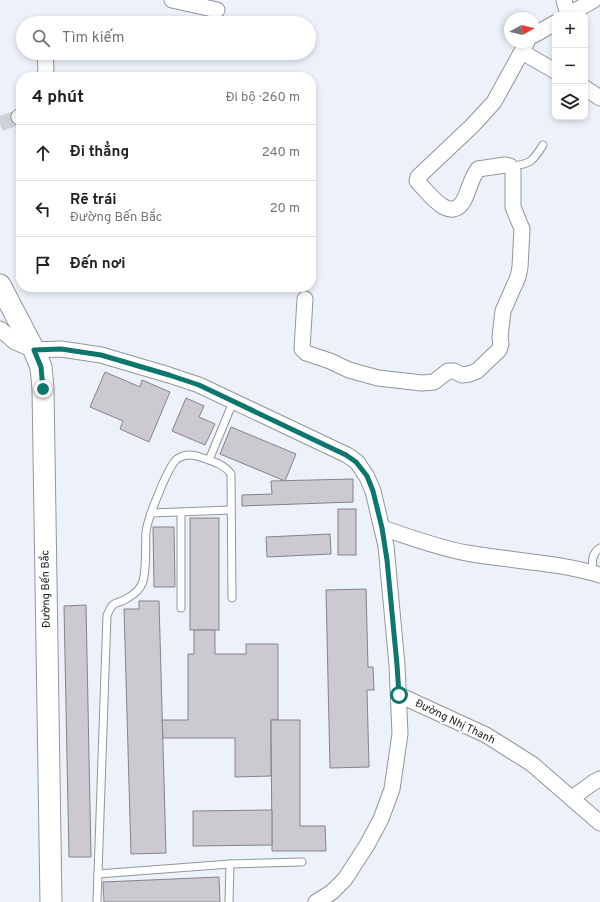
<!DOCTYPE html>
<html lang="vi">
<head>
<meta charset="utf-8">
<style>
	body { margin:0; font-family:Overpass,sans-serif; background:#f6f6f6; color:#202124 }
	.controls { position:absolute; right:12px; top:12px; display:grid; overflow:hidden; border-radius:8px; box-shadow:0 2px 6px #0003 }
	.controls button { width:36px; height:36px; display:grid; place-items:center; padding:0; border:0; border-bottom:1px solid #e0e0e0; background:#fff; color:#202124; font:20px sans-serif }
	.compass { position:absolute; left:504px; top:12px; width:36px; height:36px; border-radius:50%; background:#fff; box-shadow:0 2px 6px #0003; rotate:82deg }
	.stop { position:absolute; width:12px; height:12px; margin:-9px; border:3px solid #0f766e; border-radius:50%; background:#fff }
	.stop.end { background:#0f766e; border-color:#fff; box-shadow:0 1px 4px #0008 }
	.list { margin:0; padding:0; list-style:none }
	h2 { display:flex; justify-content:space-between; align-items:center; height:52px; margin:0; padding:0 16px; font-size:17px }
	h2 small { font-size:13px; font-weight:400; color:#757577 }
	.list li { display:grid; grid-template-columns:26px 1fr auto; gap:12px; align-items:center; box-sizing:border-box; height:56px; padding:0 16px; border-top:1px solid #e0e0e0 }
	.list b { display:block; font-size:15px; white-space:nowrap }
	.list p { margin:0; font-size:13px; white-space:nowrap; color:#757577 }
	.list em { font-size:13px; font-style:normal; color:#757577 }
	.icon { flex:none; width:22px; height:22px; fill:none; stroke:currentColor; stroke-width:2; stroke-linecap:round; stroke-linejoin:round }
	.map { position:relative; flex:none; width:600px; height:902px; overflow:hidden }
	.search { position:absolute; background:#fff; box-shadow:0 2px 6px #0003; left:16px; top:16px; width:300px; height:44px; display:flex; align-items:center; gap:10px; box-sizing:border-box; padding:0 14px; border-radius:22px; color:#757577; font-size:15px }
	.panel { position:absolute; background:#fff; box-shadow:0 2px 6px #0003; left:16px; top:72px; width:300px; height:220px; border-radius:16px }
	.map>svg:first-child { display:block }
	.building { fill:#ccc9d1; stroke:#85828a }
	.lines { fill:none; stroke-linecap:round; stroke-linejoin:round }
	.street-tunnel { stroke:#cdd2d9; stroke-width:15; stroke-dasharray:15 8; stroke-linecap:butt }
	.lane-casing { stroke:#91969d; stroke-width:9 }
	.street-casing { stroke:#91969d; stroke-width:17 }
	.secondary-casing { stroke:#91969d; stroke-width:23 }
	.lane { stroke:#fff; stroke-width:7 }
	.street { stroke:#fff; stroke-width:15 }
	.secondary { stroke:#fff; stroke-width:21 }
	.route { stroke:#0f766e; stroke-width:5 }
	.labels { text-anchor:middle; dominant-baseline:central; stroke-width:4; stroke-linejoin:round; paint-order:stroke }
	.street-label { font-size:11px; fill:#1a1c1f; stroke:#fff }
</style>
</head>
<body>
<div class="map">
<svg width="600" height="902" viewBox="0 0 600 902">
	<rect width="100%" height="100%" fill="#edf2fa"/>
	<!-- building -->
	<g class="building">
		<polygon points="105,372 140,387 142,380 170,392 149,442 120,429 123,421 90,407"/>
		<polygon points="186,398 204,406 199,417 215,424 205,445 172,431"/>
		<polygon points="231,427 296,454 285,481 220,454"/>
		<polygon points="353,479 353,502 242,506 242,495 272,494 271,481"/>
		<rect x="338" y="509" width="18" height="46"/>
		<rect x="190" y="518" width="29" height="112"/>
		<polygon points="153,527 174,527 175,587 154,587"/>
		<polygon points="330,534 331,554 267,557 266,537"/>
		<polygon points="366,589 368,667 373,667 374,690 367,690 369,767 330,768 326,590"/>
		<polygon points="139,601 159,601 166,853 131,854 124,609 139,609"/>
		<polygon points="86,605 91,857 69,857 64,606"/>
		<polygon points="194,630 215,630 215,654 246,654 246,644 278,644 278,720 271,720 271,776 235,777 235,738 163,738 162,720 188,720 188,654 194,654"/>
		<polygon points="271,720 300,720 300,826 325,826 326,851 272,851"/>
		<polygon points="272,810 272,845 193,846 193,811"/>
		<polygon points="219,877 220,902 104,902 103,882"/>
	</g>
	<g class="lines">
		<!-- street-tunnel -->
		<polyline class="street-tunnel" points="0,124 19,117"/>
		<!-- lane casing -->
		<g class="lane-casing">
			<g id="lane">
				<path d="M510,166c20,-1 23,-5 33,-21"/>
				<polyline points="209,460 233,402"/>
				<polyline points="181,512 181,608"/>
				<polyline points="151,513 231,510"/>
				<path d="M593,572c-1,-10 -2,-18 7,-24"/>
				<polyline points="98,874 230,864 302,862"/>
				<path d="M97,902l10,-287c2,-3 3,-8 6,-10 3,-3 8,-3 11,-5 8,-4 17,-11 19,-19 4,-16 2,-33 3,-49 1,-12 22,-66 31,-73 7,-5 15,-5 23,-2 12,4 24,7 31,17l1,124"/>
				<polyline points="229,902 230,864"/>
			</g>
		</g>
		<!-- street casing -->
		<g class="street-casing">
			<g id="street">
				<polyline points="172,0 217,10"/>
				<polyline points="564,0 568,15"/>
				<polyline points="568,15 594,0"/>
				<polyline points="534,35 555,23"/>
				<polyline points="522,52 555,71"/>
				<polyline points="45,53 46,68 45,77"/>
				<polyline points="585,88 600,98"/>
				<polyline points="19,117 21,116"/>
				<path d="M305,299l-3,50 4,4 24,8 19,9 29,8 44,5 12,-1 14,-11h6l8,4 7,-1 8,-3 22,-21 2,-6 -1,-7 3,-26 15,-34 2,-10 2,-38 -9,-22v-36l-3,-5 -5,-1 -27,4c-7,9 -9,21 -14,31 -14,25 -36,-8 -47,-19l1,-4 55,-52 21,-23 33,-60"/>
				<polyline points="0,329 15,342 34,350 61,349 101,355 169,375 199,385 347,455 357,462 367,477 373,491 386,546 397,665 400,734 392,789 381,819 367,845 345,879 332,892 316,902"/>
				<path d="M382,528c28,9 56,20 85,25 44,8 90,9 133,22"/>
				<polyline points="399,695 486,735 532,764 600,823"/>
				<polyline points="572,798 594,782 600,779"/>
			</g>
		</g>
		<!-- secondary casing -->
		<g class="secondary-casing">
			<polyline id="secondary" points="0,285 34,350 41,367 43,389 51,902"/>
		</g>
		<!-- lane -->
		<use href="#lane" class="lane"/>
		<!-- street -->
		<use href="#street" class="street"/>
		<!-- secondary -->
		<use href="#secondary" class="secondary"/>
	</g>
	<g class="lines">
		<!-- route -->
		<polyline class="route" points="43,389 41,367 34,350 61,349 101,355 169,375 199,385 346,455 356,462 367,476 373,491 382,528 387,560 397,665 399,695"/>
	</g>
	<g class="labels">
		<!-- street labels -->
		<g class="street-label">
			<text transform="translate(46 589) rotate(-91)">Đường Bến Bắc</text>
			<text transform="translate(455 722) rotate(26)">Đường Nhị Thanh</text>
		</g>
	</g>
</svg>
<div class="controls">
<button>+</button>
<button>−</button>
<button><svg class="icon" aria-label="layers" viewBox="0 0 24 24"><path d="M12 4l9 5-9 5-9-5zM3 14l9 5 9-5"/></svg></button>
</div>
<svg class="compass" viewBox="-18 -18 36 36"><path d="M0-13l5 13h-10z" fill="#e53935"/><path d="M0 13l5-13h-10z" fill="#757577"/></svg>
<div class="stop" style="left:399px;top:695px"></div>
<div class="stop end" style="left:43px;top:389px"></div>
<div class="search"><svg class="icon" aria-label="search" viewBox="0 0 24 24"><circle cx="10" cy="10" r="6"/><path d="M15 15l6 6"/></svg>Tìm kiếm</div>
<section class="panel">
<h2>4 phút<small>Đi bộ · 260 m</small></h2>
<ul class="list">
<li><svg class="icon" aria-label="ahead" viewBox="0 0 24 24"><path d="M12 20V5M6 11l6-6 6 6"/></svg><div><b>Đi thẳng</b></div><em>240 m</em></li>
<li><svg class="icon" aria-label="left" viewBox="0 0 24 24"><path d="M17 20v-9H6M10 6l-5 5 5 5"/></svg><div><b>Rẽ trái</b><p>Đường Bến Bắc</p></div><em>20 m</em></li>
<li><svg class="icon" aria-label="arrive" viewBox="0 0 24 24"><path d="M6 21V4h12l-3 4 3 4H6"/></svg><div><b>Đến nơi</b></div></li>
</ul>
</section>
</div>
</body>
</html>
